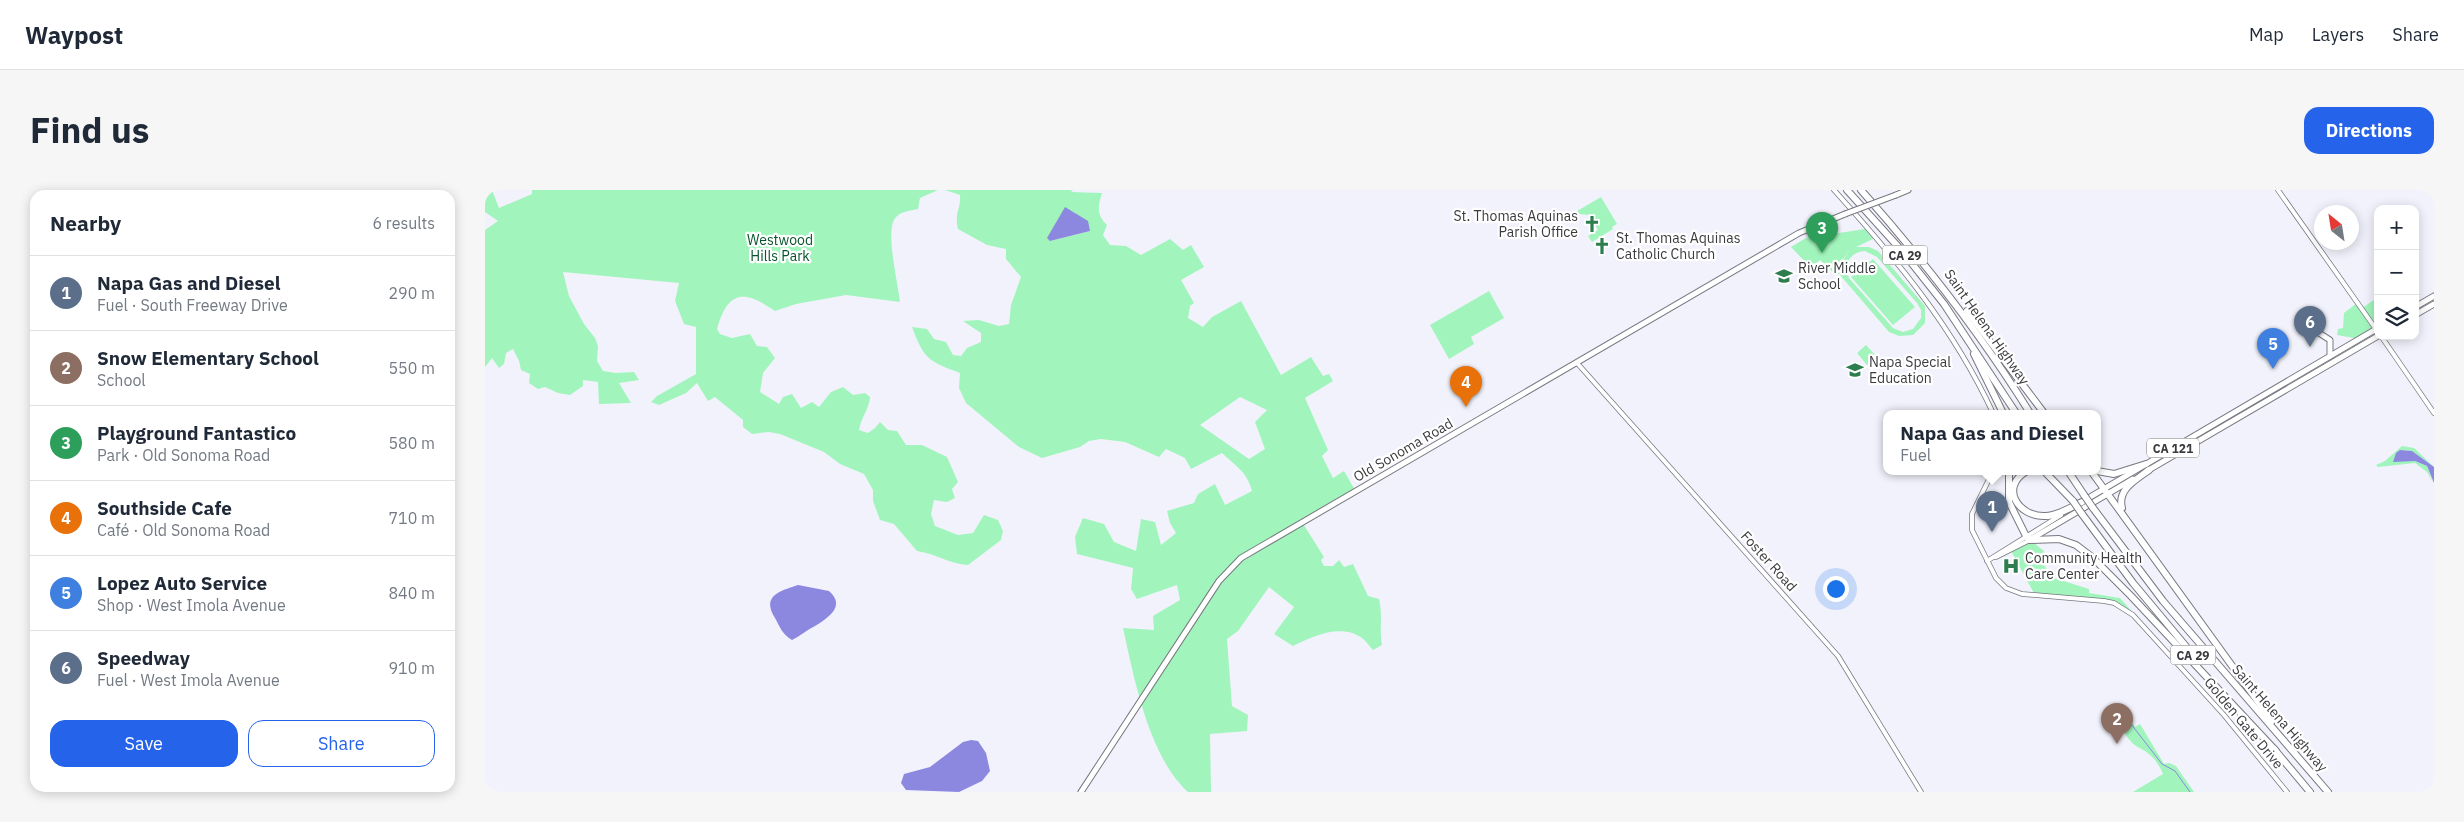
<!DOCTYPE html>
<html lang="en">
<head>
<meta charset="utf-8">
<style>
	body { margin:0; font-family:"IBM Plex Sans",sans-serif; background:#f6f6f7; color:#1f2937 }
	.controls { position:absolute; right:15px; top:15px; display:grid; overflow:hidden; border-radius:10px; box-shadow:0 2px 12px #0003 }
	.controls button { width:45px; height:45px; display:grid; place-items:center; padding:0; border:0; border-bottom:1px solid #e0e1e3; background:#fff; color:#1f2937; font:25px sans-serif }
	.compass { position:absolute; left:1829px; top:15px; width:45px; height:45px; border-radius:50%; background:#fff; box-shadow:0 2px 12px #0003; rotate:330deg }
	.you { position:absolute; left:1350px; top:398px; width:18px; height:18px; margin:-12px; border:4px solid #fff; border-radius:50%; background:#1a73e8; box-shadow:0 0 0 8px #1a73e833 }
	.badge { display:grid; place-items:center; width:32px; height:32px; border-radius:50%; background:#2563eb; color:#fff; font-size:16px; font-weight:700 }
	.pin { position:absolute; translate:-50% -41px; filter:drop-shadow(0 1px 2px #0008) }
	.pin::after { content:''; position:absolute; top:26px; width:18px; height:15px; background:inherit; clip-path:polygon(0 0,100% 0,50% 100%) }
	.popup { position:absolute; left:1398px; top:220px; width:218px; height:65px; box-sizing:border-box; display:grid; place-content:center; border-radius:10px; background:#fff; filter:drop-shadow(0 1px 4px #0005); font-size:16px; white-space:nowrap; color:#747a83 }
	.popup b { font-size:19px; color:#1f2937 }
	.popup::after { content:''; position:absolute; left:50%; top:100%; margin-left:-10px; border:10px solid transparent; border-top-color:#fff }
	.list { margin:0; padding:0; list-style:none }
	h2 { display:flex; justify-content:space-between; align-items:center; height:65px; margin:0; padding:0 20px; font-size:21px }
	h2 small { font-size:16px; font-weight:400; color:#747a83 }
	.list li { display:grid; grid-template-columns:32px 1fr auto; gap:15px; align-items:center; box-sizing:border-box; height:75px; padding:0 20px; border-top:1px solid #e0e1e3 }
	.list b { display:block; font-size:19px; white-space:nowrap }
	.list p { margin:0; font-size:16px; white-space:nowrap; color:#747a83 }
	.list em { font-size:16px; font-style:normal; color:#747a83 }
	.actions { display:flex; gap:10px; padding:15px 20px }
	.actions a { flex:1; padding:11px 0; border:1px solid #2563eb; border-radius:15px; text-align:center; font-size:18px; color:#2563eb }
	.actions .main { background:#2563eb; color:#fff }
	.icon { flex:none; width:28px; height:28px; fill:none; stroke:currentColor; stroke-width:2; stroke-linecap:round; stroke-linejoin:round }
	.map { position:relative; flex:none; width:1949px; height:602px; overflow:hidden; border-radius:15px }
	header { display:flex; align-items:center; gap:30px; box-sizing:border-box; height:70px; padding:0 25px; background:#fff; border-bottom:1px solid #e0e1e3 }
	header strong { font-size:24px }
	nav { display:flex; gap:28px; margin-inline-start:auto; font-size:18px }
	.intro { display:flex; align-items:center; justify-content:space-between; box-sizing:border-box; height:120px; padding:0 30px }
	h1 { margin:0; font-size:35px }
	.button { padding:12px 22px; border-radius:15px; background:#2563eb; color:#fff; font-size:18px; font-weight:700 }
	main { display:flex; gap:30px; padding:0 30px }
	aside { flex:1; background:#fff; border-radius:15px; box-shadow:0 2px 12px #0003 }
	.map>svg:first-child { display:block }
	.green { fill:#a1f5bc; fill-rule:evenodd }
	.water { fill:#8c88e0 }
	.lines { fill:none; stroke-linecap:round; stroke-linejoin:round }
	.stream { stroke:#8c88e0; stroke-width:1 }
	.minor-casing { stroke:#777880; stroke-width:5.5 }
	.major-casing { stroke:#777880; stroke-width:7 }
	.highway-casing { stroke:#777880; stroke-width:8 }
	.minor { stroke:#fff; stroke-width:4 }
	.major { stroke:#fff; stroke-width:5 }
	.highway { stroke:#fff; stroke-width:6 }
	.major-bridge-casing { stroke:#777880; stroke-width:7; stroke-linecap:butt }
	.highway-bridge-casing { stroke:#777880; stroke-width:8; stroke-linecap:butt }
	.major-bridge { stroke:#fff; stroke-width:5 }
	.highway-bridge { stroke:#fff; stroke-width:6 }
	.labels { text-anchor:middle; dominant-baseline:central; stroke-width:4.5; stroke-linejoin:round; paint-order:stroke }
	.shield { fill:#fff; stroke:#767679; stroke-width:1 }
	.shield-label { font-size:12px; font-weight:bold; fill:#3b3b3f }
	.poi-label { font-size:14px; fill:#3b3b3f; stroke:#fff; text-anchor:start }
	.park-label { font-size:14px; fill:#06532c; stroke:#fff }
	.street-label { font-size:14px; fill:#3b3b3f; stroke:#fff }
</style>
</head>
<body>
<header>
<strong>Waypost</strong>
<nav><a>Map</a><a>Layers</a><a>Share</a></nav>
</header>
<div class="intro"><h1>Find us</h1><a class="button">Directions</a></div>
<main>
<aside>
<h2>Nearby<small>6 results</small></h2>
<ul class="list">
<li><span class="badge" style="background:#5c6f8a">1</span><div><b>Napa Gas and Diesel</b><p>Fuel · South Freeway Drive</p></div><em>290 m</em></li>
<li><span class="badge" style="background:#8d6e63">2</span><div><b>Snow Elementary School</b><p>School</p></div><em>550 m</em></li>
<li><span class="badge" style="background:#2e9e5b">3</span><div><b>Playground Fantastico</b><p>Park · Old Sonoma Road</p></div><em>580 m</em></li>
<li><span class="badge" style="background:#e8710a">4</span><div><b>Southside Cafe</b><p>Café · Old Sonoma Road</p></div><em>710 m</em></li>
<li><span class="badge" style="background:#3f7fe0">5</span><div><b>Lopez Auto Service</b><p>Shop · West Imola Avenue</p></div><em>840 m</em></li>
<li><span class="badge" style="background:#5c6f8a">6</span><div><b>Speedway</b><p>Fuel · West Imola Avenue</p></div><em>910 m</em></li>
</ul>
<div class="actions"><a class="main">Save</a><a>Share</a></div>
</aside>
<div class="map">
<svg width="1949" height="602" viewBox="0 0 1949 602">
	<rect width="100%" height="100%" fill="#f2f2fc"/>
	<!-- green -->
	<g class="green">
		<path d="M0,0h7l7,18 33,-14v-4h406l-18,8 -2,11c-8,2 -19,2 -24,11 -8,15 4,63 6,82l-54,-7 -50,9 -21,7c-32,-22 -47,-20 -58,18l3,5 12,4 18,-4 7,12 10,1 8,11 -12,15 -3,19 19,12 4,-7 9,-3 9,14 11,-6 7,5 12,-15 12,-5 10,8 12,-2 5,4c-1,13 -9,20 -11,33l9,3 7,-5 5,-6 8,8 9,1 9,14h16l25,12 11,25 -6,7 3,9 -8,4 -13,-2 -3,14 4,12 23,9 15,-2 11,-18 14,5 5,11 -2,9 -33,25c-19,-1 -31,-11 -51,-14l-23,-27 -14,-4 -7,-19v-11l-9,-16 -24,-10 -16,-12 -44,-18 -11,-2 -17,2 -9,-7v-7l-28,-23 -7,4 -11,-18 -11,10 -27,12 -8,-3 6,-6 39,-22v-47l-12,-3 -9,-23 4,-18 -116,-11 6,24 15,28 11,14 3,8 -1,15 6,10 13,2 18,-1 5,8 -20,3 12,20 -32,1 -1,-22 -15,-2v6l-13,9 -12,-2 -13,-6 -7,2 -9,-6 1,-9 -9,-4 -2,-9 -6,-12 -7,4 -2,11 -5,4 -7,-10 -7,9v-137l13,-9 -13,-9z"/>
		<path d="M460,0h128l-2,2 31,1c-4,13 -6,21 5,32l-4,10 7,10 16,1 15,9 29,-16 13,11 8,-5 13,22 -23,13 13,23 -4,3 -2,12 15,9 9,-10 29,-16 40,74 30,-18 12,19 6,-2 4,7 -28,17 23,52 -6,6 11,22 11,-7 11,19 -53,32 22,35 -3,3 3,6h9l6,-6 5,7 9,-3 15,32 11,3c4,16 0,30 3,46l-9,5c-3,-3 -7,-9 -11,-12 -20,-15 -50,-2 -69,8l-19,-12 20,-27 -25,-20 -31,44 -11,8 5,67 16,9 -1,16 -37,3 1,58h-23c-39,-35 -54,-114 -65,-164l31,2 -1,-14 27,-16 -3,-15 -40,14 -6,-10 2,-21 -56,-14 -2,-17 8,-19 21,6 10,18 22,9 5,-32 14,3 6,23 15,-12 -6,-10 -3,-12 27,-8 4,-9 17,-10 10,21 27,-14c-5,-20 -17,-25 -30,-38l-31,16 -6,-11 -19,-9 -7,8 -34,-15 -24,-3 -12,2 -9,6 -38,11 -23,-11 -53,-44 -7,-15 1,-15c-32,-12 -36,-14 -48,-46l15,2 7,10 12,3 7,13 8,1 6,-8 14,-6v-9l-18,-12 16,-1 20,6 10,-2 2,-19 10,-28 -15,-18v-10l-19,-4 -29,-16c-4,-17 3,-19 2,-34zM583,20l7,3 15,18 -40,10zM755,207l27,13 -12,12 10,27 -16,10 -49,-34z"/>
		<polygon points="1116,7 1132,34 1127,37 1128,39 1107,52 1103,46 1113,40 1105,25 1094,24 1089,27 1087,24"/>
		<path d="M1380,39l8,10 -17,8h13l9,4 47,55v17l-12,12 -14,1 -10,-4 -49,-57 2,-2 1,-13 7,-10 -8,10 -1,13 -5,2 -16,-15 -9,8 -20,-21 15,-9zM1380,61l12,6 40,46 4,7v8l-8,11 -10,3 -10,-4 -44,-50c-6,-14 1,-26 16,-27z"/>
		<polygon points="1388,69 1430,117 1408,135 1366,87"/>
		<polygon points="1004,101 1019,128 986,147 989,154 964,169 945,135"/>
		<polygon points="1893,107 1893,138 1874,149 1852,145 1853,139 1858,138 1859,123 1872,113 1876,119"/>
		<polygon points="1381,155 1392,167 1382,175 1372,163"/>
		<polygon points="1917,256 1929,258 1949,277 1927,261 1915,260 1913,271 1930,271 1942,276 1948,292 1942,282 1930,273 1893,277 1891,275 1900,271"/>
		<polygon points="1545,350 1559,361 1558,374 1569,388 1604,399 1604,403 1635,408 1658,434 1629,413 1550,405 1526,361"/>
		<path d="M1646,530l4,7 5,-3 24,40 5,-1 7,3 18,26h-61l30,-18c-2,-5 -5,-10 -8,-14 -13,-16 -23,-8 -34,-35z"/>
	</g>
	<!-- water -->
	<g class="water">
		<polygon points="580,17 603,31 605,41 565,51 562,48"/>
		<polygon points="1915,260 1927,261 1949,277 1949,293 1942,276 1930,271 1908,272 1911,263"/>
		<path d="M313,395l31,6c17,15 0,26 -14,35 -8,4 -15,10 -23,14 -10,-6 -12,-13 -17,-22 -14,-22 5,-27 23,-33z"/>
		<polygon points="486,550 493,551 501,563 505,581 497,591 474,602 421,600 416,593 419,584 445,577 478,552"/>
	</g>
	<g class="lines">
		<!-- stream -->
		<polyline class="stream" points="1646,534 1677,574 1690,581 1705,602"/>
		<!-- minor casing -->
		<g class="minor-casing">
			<g id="minor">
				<path d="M1349,0c63,70 119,137 159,223"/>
				<polyline points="1793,0 1893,142"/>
				<polyline points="1896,146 1949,223"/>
				<polyline points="1092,173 1353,466 1436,602"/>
				<polyline points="1508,281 1487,324 1487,340 1511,388 1521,398 1537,404 1619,411 1629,413 1648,425 1739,525 1802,602"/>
				<polyline points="1511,367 1545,350"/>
				<polyline points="1502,371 1576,325"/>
			</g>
		</g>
		<!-- major casing -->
		<g class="major-casing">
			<g id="major">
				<polyline points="1411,5 1423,0"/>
				<polyline points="1930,117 1949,106"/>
				<polyline points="1930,125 1949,114"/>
				<polyline points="1834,143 1845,150 1845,166"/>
				<polyline points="1662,281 1893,146"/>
				<polyline points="1600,310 1893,138"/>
				<polyline points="1546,349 1648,289"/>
				<polyline points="596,602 734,391 756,368 1314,43 1360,24"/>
			</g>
		</g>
		<!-- highway casing -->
		<g class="highway-casing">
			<g id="highway">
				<polyline points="1362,0 1417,61 1459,114 1531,223"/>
				<path d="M1376,0c64,72 118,141 169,223"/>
				<polyline points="1482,121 1559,223"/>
				<polyline points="1489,164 1518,223"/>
				<polyline points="1524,281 1524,312 1541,346 1545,350 1574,349 1591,355 1608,368 1646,406 1791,561"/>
				<path d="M1542,281c-28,16 -9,46 18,45 13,0 26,-9 37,-14"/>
				<polyline points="1559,281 1588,311"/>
				<polyline points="1583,281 1599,305"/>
				<polyline points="1606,281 1787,531"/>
				<polyline points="1612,281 1629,284 1661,274"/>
				<polyline points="1608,318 1678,411 1843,602"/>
				<path d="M1637,318c-5,-19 14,-28 27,-38"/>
				<polyline points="1597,324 1648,393 1714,472"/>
				<polyline points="1789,559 1825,602"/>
			</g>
		</g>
		<!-- minor -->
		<use href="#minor" class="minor"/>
		<!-- major -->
		<use href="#major" class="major"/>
		<!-- highway -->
		<use href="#highway" class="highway"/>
		<!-- major-bridge casing -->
		<g class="major-bridge-casing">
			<polyline id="major-bridge" points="1360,24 1411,5"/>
		</g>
		<!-- highway-bridge casing -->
		<g class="highway-bridge-casing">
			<g id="highway-bridge">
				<polyline points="1599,305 1608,318"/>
				<polyline points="1588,311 1597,324"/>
			</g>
		</g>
		<!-- major-bridge -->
		<use href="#major-bridge" class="major-bridge"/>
		<!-- highway-bridge -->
		<use href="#highway-bridge" class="highway-bridge"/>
	</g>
	<!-- icons -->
	<defs>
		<g id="church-bare" transform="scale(1.35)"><path d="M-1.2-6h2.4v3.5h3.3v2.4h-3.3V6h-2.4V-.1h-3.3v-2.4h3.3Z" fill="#2d7d4e" stroke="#fff" stroke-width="2.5" paint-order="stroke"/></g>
		<g id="school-bare" transform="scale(1.35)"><path d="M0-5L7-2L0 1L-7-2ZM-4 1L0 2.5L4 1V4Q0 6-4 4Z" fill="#2d7d4e" stroke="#fff" stroke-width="2.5" paint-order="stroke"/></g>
		<g id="hospital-bare" transform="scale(1.35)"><path d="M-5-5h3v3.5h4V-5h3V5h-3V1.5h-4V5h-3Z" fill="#2d7d4e" stroke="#fff" stroke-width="2.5" paint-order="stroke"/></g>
	</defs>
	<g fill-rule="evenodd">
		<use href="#church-bare" x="1107" y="34"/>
		<use href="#church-bare" x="1117" y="56"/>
		<use href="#school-bare" x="1299" y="86"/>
		<use href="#school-bare" x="1370" y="180"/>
		<use href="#hospital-bare" x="1526" y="376"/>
	</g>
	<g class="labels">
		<!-- shield labels -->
		<g class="shield">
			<rect x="1397.5" y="55.5" width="45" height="19" rx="4"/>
			<rect x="1662" y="248.5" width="52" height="19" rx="4"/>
			<rect x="1685.5" y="455.5" width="45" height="19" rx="4"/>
		</g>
		<g class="shield-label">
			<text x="1420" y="65">CA 29</text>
			<text x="1688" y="258">CA 121</text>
			<text x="1708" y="465">CA 29</text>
		</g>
		<!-- poi labels -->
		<g class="poi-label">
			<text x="1093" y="26" text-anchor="end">St. Thomas Aquinas<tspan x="1093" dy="16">Parish Office</tspan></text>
			<text x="1131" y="48">St. Thomas Aquinas<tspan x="1131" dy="16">Catholic Church</tspan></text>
			<text x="1313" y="78">River Middle<tspan x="1313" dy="16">School</tspan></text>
			<text x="1384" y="172">Napa Special<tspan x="1384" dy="16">Education</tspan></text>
			<text x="1540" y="368">Community Health<tspan x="1540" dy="16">Care Center</tspan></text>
		</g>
		<!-- park labels -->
		<g class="park-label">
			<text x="295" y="50">Westwood<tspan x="295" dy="16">Hills Park</tspan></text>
		</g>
		<!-- street labels -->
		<g class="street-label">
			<text transform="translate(1502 137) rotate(55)">Saint Helena Highway</text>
			<text transform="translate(918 260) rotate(-30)">Old Sonoma Road</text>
			<text transform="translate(1284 371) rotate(48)">Foster Road</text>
			<text transform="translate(1795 528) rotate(49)">Saint Helena Highway</text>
			<text transform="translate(1759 533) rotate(50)">Golden Gate Drive</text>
		</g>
	</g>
</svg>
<div class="controls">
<button>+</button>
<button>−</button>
<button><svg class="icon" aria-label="layers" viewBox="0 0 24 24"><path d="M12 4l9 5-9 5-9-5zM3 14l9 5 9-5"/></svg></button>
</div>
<svg class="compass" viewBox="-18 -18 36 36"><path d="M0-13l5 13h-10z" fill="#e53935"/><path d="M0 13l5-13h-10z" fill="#747a83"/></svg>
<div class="you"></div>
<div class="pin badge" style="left:1507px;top:342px;background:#5c6f8a">1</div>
<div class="popup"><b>Napa Gas and Diesel</b>Fuel</div>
<div class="pin badge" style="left:1632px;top:554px;background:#8d6e63">2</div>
<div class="pin badge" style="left:1337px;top:63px;background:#2e9e5b">3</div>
<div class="pin badge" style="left:981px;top:217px;background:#e8710a">4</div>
<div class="pin badge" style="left:1788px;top:179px;background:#3f7fe0">5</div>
<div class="pin badge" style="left:1825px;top:157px;background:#5c6f8a">6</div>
</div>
</main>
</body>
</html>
